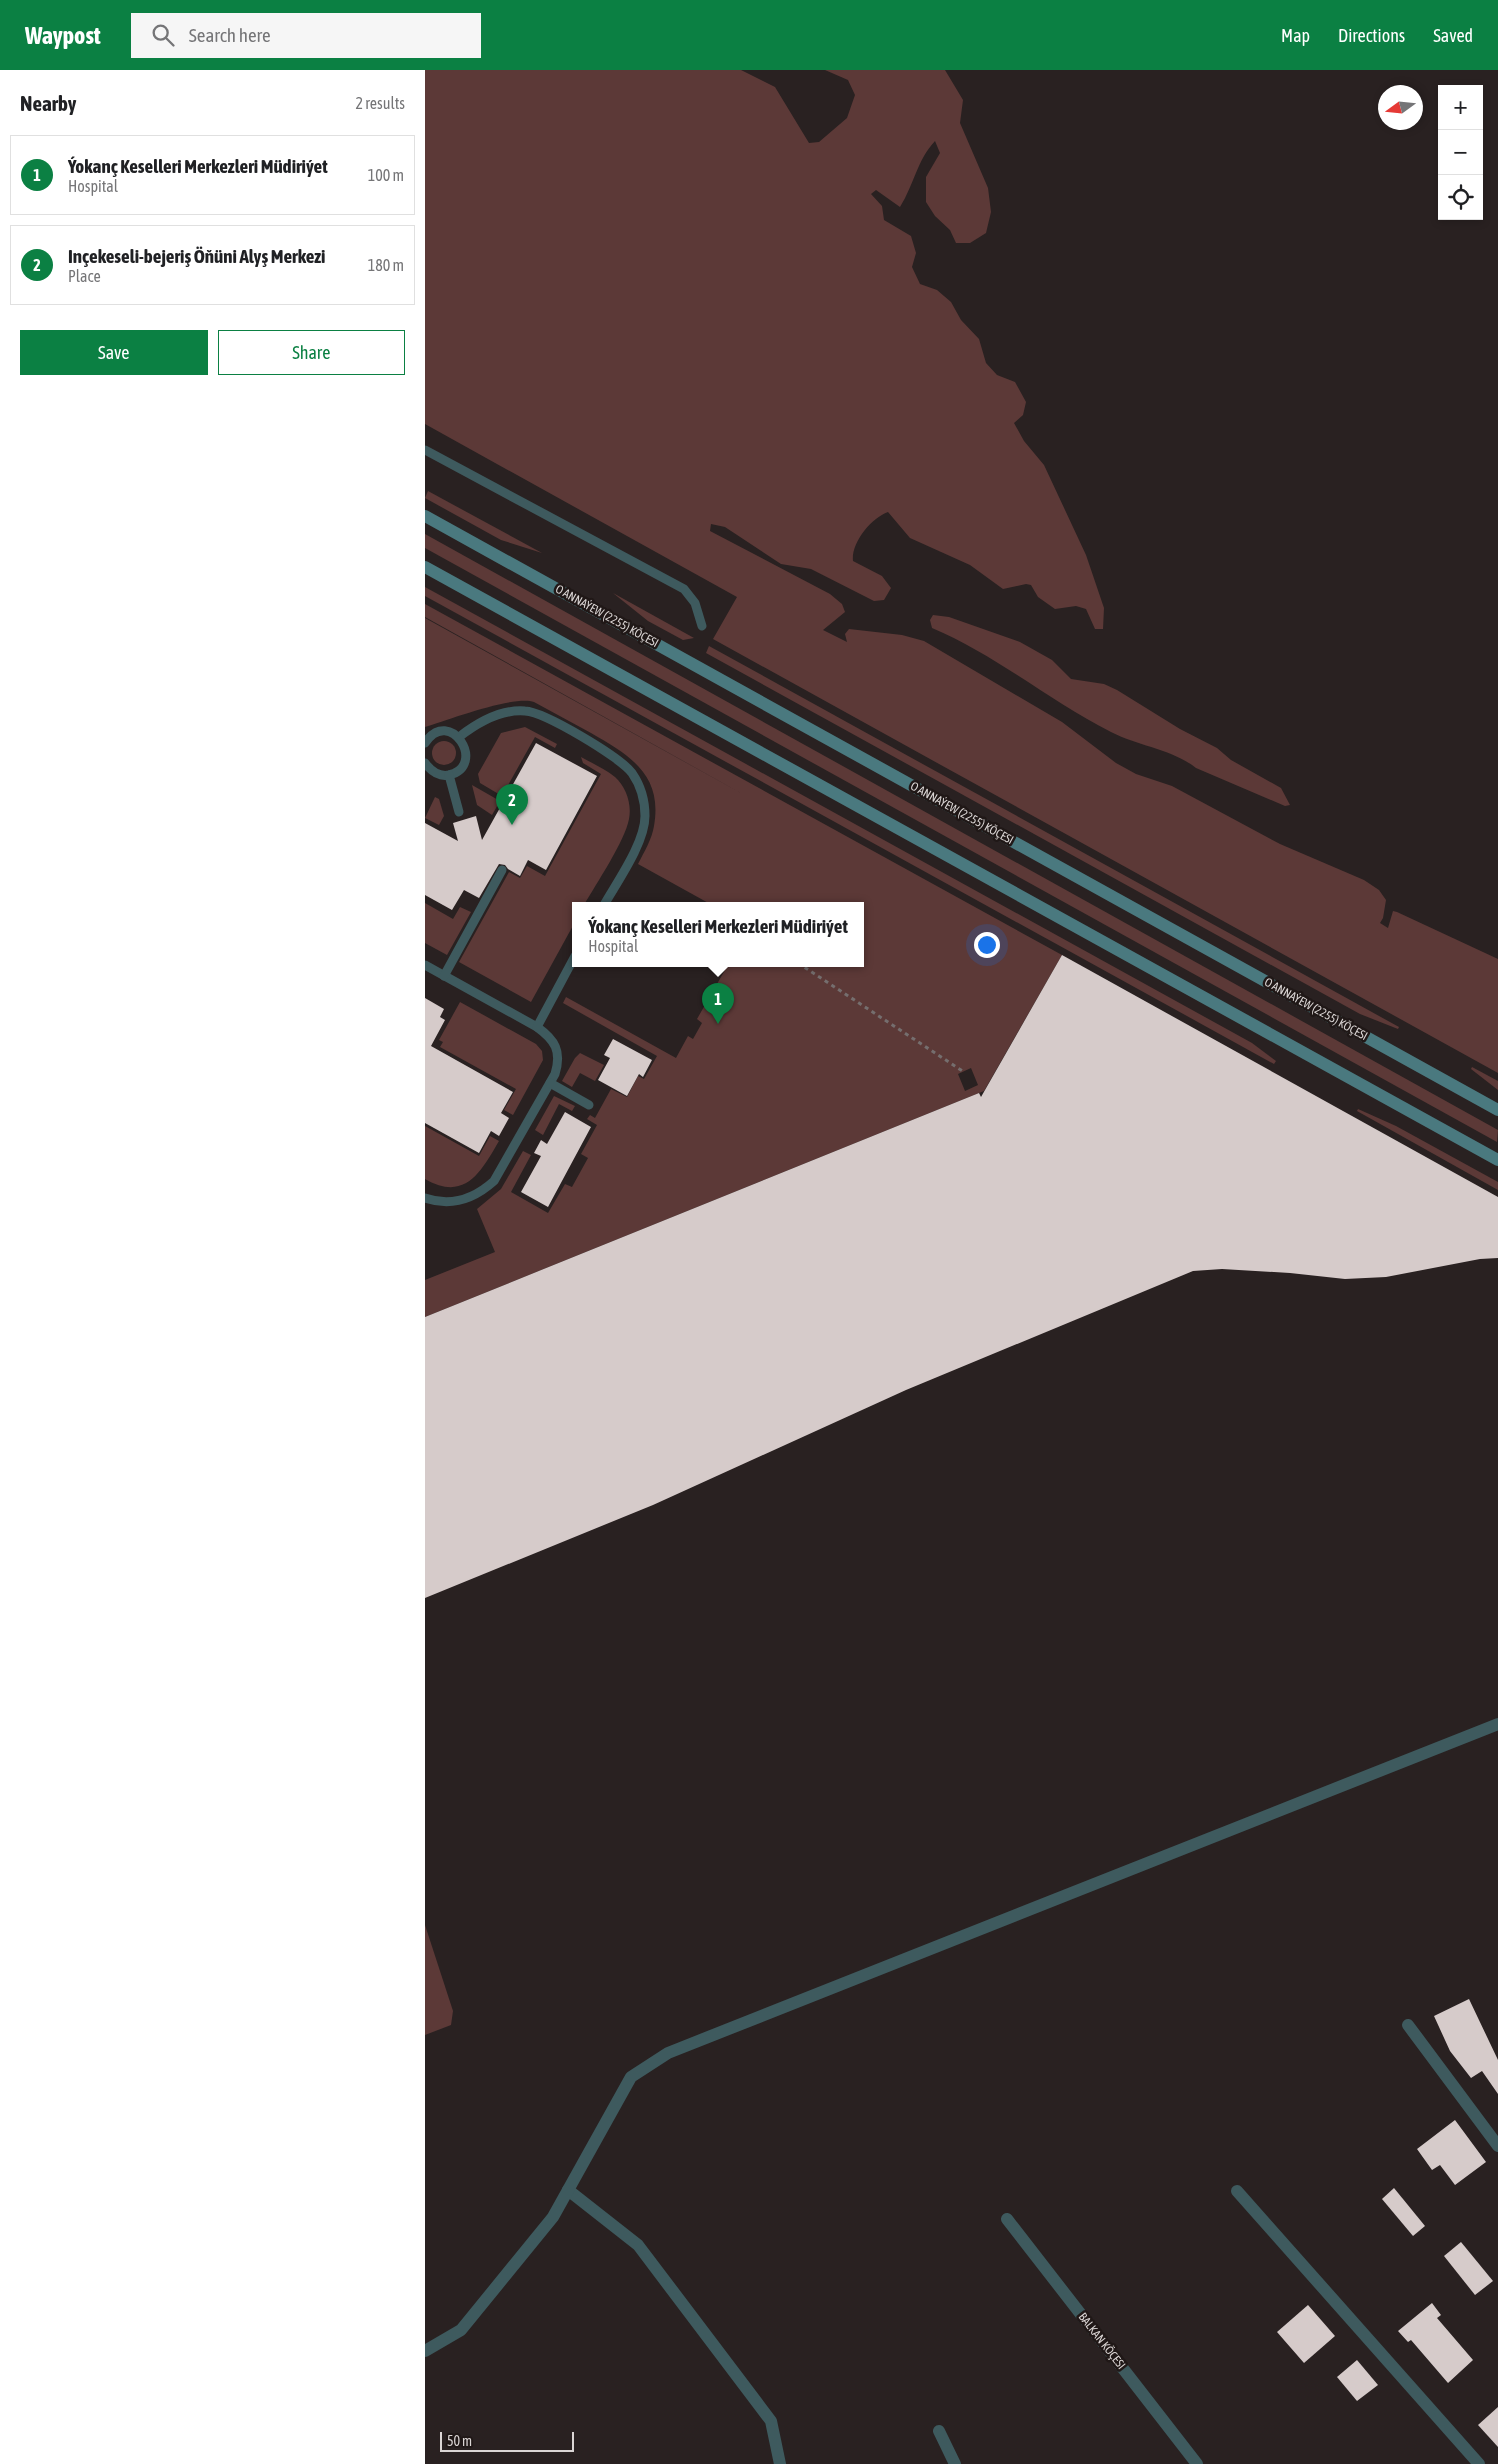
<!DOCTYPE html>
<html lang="en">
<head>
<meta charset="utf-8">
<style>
	body { margin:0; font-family:"Asap Condensed",sans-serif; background:#f6f6f6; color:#202124 }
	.controls { position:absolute; right:15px; top:15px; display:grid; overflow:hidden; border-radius:0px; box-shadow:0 2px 8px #0003 }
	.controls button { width:45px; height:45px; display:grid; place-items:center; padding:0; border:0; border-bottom:1px solid #e0e0e0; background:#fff; color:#202124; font:25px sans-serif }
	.compass { position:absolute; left:953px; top:15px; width:45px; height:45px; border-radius:50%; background:#fff; box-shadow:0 2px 8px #0003; rotate:255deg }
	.scale { position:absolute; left:15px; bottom:12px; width:134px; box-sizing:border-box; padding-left:5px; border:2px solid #dbd6d5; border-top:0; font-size:14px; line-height:18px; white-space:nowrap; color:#dbd6d5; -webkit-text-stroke:4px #201817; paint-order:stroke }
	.you { position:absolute; left:561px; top:874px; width:18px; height:18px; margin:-12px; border:4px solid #fff; border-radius:50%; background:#1a73e8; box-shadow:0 0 0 8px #1a73e833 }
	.badge { display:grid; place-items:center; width:32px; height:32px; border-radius:50%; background:#0b8043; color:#fff; font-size:16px; font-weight:700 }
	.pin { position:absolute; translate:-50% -41px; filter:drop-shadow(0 1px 2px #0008) }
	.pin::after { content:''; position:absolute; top:26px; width:18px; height:15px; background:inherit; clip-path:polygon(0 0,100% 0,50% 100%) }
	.popup { position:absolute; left:147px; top:832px; width:292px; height:65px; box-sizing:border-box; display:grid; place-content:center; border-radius:0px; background:#fff; filter:drop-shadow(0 1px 4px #0005); font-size:16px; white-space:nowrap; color:#757577 }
	.popup b { font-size:19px; color:#202124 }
	.popup::after { content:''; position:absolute; left:50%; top:100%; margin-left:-10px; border:10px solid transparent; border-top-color:#fff }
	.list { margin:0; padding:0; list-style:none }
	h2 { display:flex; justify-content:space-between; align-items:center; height:65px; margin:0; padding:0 20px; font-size:21px }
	h2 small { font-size:16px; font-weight:400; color:#757577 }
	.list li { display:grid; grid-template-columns:32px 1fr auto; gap:15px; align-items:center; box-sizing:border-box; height:80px; margin:0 10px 10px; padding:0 10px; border:1px solid #e0e0e0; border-radius:0px }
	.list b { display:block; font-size:19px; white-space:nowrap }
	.list p { margin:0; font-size:16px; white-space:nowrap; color:#757577 }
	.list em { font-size:16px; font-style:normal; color:#757577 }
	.actions { display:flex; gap:10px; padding:15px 20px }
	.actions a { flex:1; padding:11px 0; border:1px solid #0b8043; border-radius:0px; text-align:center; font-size:18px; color:#0b8043 }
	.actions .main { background:#0b8043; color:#fff }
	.icon { flex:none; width:28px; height:28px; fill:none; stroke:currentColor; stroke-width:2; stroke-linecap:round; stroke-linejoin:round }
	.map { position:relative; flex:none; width:1073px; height:2394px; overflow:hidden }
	header { display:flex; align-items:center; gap:30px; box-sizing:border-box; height:70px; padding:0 25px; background:#0b8043; color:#fff }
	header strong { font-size:24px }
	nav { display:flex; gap:28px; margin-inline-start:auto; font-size:18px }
	.search { width:350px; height:45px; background:#f6f6f6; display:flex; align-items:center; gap:12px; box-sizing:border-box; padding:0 18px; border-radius:0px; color:#757577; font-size:19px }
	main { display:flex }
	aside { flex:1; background:#fff }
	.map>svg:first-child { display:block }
	.green { fill:#5c3937; fill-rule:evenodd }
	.building { fill:#d6cbca }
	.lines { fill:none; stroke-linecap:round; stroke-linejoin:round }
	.path { stroke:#756e6e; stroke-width:3; stroke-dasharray:4 4; stroke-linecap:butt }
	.service { stroke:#3e5a5e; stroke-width:9 }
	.minor { stroke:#3e5a5e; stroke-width:12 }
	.secondary { stroke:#4a797f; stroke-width:12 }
	.labels { text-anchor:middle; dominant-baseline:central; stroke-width:5; stroke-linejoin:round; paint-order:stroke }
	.street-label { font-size:12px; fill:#dbd6d5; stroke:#201817 }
</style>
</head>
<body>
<header>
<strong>Waypost</strong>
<div class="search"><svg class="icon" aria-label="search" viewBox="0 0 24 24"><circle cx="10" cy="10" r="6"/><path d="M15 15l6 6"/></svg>Search here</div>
<nav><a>Map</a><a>Directions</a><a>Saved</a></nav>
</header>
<main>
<aside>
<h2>Nearby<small>2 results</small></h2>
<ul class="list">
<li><span class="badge">1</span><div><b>Ýokanç Keselleri Merkezleri Müdiriýet</b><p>Hospital</p></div><em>100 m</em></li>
<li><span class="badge">2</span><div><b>Inçekeseli-bejeriş Öňüni Alyş Merkezi</b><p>Place</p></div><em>180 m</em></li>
</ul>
<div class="actions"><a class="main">Save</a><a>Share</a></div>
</aside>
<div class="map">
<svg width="1073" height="2394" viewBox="0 0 1073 2394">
	<rect width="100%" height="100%" fill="#292121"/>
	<!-- green -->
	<g class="green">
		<path d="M0,0h316l34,17 34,56 10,-1 28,-24 8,-23 -7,-15 -23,-10h120l18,30 -3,23 28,65 3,24 -5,21 -16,10h-14l-6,-13 -15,-14 -9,-14v-25l14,-24 -5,-12c-18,19 -21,44 -35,66l-24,-17 -5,4 11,12 2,14 27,16 5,17 -4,14 8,17 17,6 14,12 10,18 18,19 7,24 11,12 18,7 11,20 -3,13 -9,8 10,18 20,24 42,90 18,53 -1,21h-8l-9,-20 -10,-3 -21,3 -17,-12 -7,-12 -5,-1 -23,5 -33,-24 -60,-27 -22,-26c-17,6 -37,31 -35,49l29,15 9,12 -7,12 -10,1 -63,-32 -30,-5 -56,-37 -14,-3 -1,7 120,63 12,10 3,8 -22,18 24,12 -2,-8 4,-5 53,6 22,6 138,81 54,41 20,11 36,12 108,58 84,36 15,10 7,10 -3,18 -3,5 8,5 5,-17 4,1 101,47v114l-785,-434 24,-42 -312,-173z"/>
		<polygon points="3,421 117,483 76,470 0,428"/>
		<polygon points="0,464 1073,1060 1072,1072 0,478"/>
		<polygon points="0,517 827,973 851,991 849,994 0,526"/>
		<polygon points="188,523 269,568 258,570 223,551"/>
		<path d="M0,534l637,351 -78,136 -559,226v-37l70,-28 -18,-43 24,-20 22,-38 8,4 -20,37 37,21 17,-29 7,3 16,-29 -7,-4 16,-29 -10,-6 3,-4 5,3 16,-29 16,8 11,-21 6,3 13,-23 -94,-53 3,-6 110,61 12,-22 5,3 9,-16 -5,-4 32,-56h132v-58h-149l-74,-41c6,-12 14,-25 16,-38 9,-52 -25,-71 -63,-93 -19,-10 -38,-21 -57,-31 -20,-7 -86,18 -109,25v-109l323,179 -323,-180zM546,998l7,17 -13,6 -7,-17z"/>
		<path d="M508,545l16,2 71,25 32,18 19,19 33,5 13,6 63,39 37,19 14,12 50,28 9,17 -5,1 -89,-38c-24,-19 -58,-22 -85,-36 -61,-31 -115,-77 -179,-104l-2,-8z"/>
		<polygon points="284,576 974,957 973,959 935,944 281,583"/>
		<polygon points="100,657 132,674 130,678 110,667 77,726 55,713 53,704 76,663"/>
		<circle cx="19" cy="683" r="12"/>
		<path d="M156,687c11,6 24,12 34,20 11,10 17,27 14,42 -4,22 -33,65 -45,86h-9v17l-44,80 -72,-40 50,-90 11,6 7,-12 18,10 56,-102 -18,-11z"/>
		<polygon points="47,715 75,731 67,745 52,735"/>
		<polygon points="10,727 14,729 19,746 14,755 0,748"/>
		<polygon points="0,833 28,849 35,837 46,842 22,885 0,873"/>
		<polygon points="35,932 111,974 117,981 118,990 88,1045 79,1040 91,1019 15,977 18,972 14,970"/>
		<polygon points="155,983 179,995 170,1011 155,1003 147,1017 137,1011 150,988"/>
		<polygon points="1047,997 1073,1011 1073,1020 1046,999"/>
		<polygon points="129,1026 150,1036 147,1041 134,1034 118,1065 110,1060"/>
		<polygon points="933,1039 971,1056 1073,1112 1073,1120 932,1041"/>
		<path d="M0,1056l54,30 11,-20 9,5c-18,31 -34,61 -74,38z"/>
		<polygon points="0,1855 28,1941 26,1955 0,1965"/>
	</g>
	<!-- building -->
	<g class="building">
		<polygon points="111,673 172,706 121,800 103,790 95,806 83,799 80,795 74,794 54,828 39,820 27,840 0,825 0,753 33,771 28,753 51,746 57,770"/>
		<polygon points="637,885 1073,1127 1073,1188 1055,1189 961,1207 920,1209 865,1203 797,1199 768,1201 481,1320 228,1435 0,1528 0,1247 554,1023 556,1027"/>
		<polygon points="0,928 19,939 15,947 20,950 6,976 88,1022 76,1043 84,1048 74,1066 66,1061 54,1083 0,1053"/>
		<polygon points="188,969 227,990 218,1007 214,1004 202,1026 173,1010 185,988 179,985"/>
		<polygon points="140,1042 166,1057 123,1137 96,1122 116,1086 109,1083 116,1070 122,1074"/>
		<polygon points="1044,1929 1073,1990 1073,2024 1057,2001 1046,2008 1025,1981 1009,1946"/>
		<polygon points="1030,2050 1061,2092 1030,2115 1015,2095 1007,2100 992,2079"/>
		<polygon points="969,2118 1000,2156 988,2166 957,2129"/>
		<polygon points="1036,2172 1068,2211 1050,2225 1019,2186"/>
		<polygon points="1007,2233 1016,2245 1012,2248 1048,2290 1023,2313 986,2270 983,2272 973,2261"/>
		<polygon points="883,2235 910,2266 879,2293 852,2262"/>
		<polygon points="932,2290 953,2315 932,2331 912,2307"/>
		<polygon points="1073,2337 1073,2377 1053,2355"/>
	</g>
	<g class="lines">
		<!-- path -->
		<polyline class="path" points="373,893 539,1002"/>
		<!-- service -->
		<g class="service">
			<polyline points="0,380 259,519 270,533 277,556"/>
			<path d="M34,667c18,-14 42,-28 66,-26 20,1 95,46 107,62 9,13 13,28 13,43 0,27 -28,66 -41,89"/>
			<path d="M0,673c25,-38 63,23 24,32 -10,2 -18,-4 -24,-12"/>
			<polyline points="24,705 34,742"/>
			<path d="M0,895l112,62c18,13 25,24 18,47l-61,107c-20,18 -43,26 -69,17"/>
			<polyline points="19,906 77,800"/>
			<polyline points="112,957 150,886"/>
			<polyline points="125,1013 164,1035"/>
		</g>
		<!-- minor -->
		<g class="minor">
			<polyline points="983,1955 1073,2076"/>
			<polyline points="143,2120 213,2175 346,2351 355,2394"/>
			<polyline points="812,2121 1054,2394"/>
			<polyline points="582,2149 772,2394"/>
			<polyline points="0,2281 36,2260 128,2147 206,2007 243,1983 1073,1654"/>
			<polyline points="514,2361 530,2394"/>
		</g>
		<!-- secondary -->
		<g class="secondary">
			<polyline points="0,446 1073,1040"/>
			<polyline points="0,497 1073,1090"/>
		</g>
	</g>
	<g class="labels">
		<!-- street labels -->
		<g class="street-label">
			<text transform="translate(182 546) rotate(29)">O ANNAÝEW (2255) KÖÇESI</text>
			<text transform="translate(537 743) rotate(29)">O ANNAÝEW (2255) KÖÇESI</text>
			<text transform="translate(891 939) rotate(29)">O ANNAÝEW (2255) KÖÇESI</text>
			<text transform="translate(677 2271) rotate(52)">BALKAN KÖÇESI</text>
		</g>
	</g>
</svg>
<div class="controls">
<button>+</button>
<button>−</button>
<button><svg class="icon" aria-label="locate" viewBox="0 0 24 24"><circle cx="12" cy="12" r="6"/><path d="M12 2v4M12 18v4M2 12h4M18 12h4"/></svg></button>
</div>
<svg class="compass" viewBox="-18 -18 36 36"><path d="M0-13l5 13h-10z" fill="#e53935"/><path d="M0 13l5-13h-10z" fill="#757577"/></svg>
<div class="scale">50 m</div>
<div class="you"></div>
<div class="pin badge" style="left:293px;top:954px">1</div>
<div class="popup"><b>Ýokanç Keselleri Merkezleri Müdiriýet</b>Hospital</div>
<div class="pin badge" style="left:87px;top:755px">2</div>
</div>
</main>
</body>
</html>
